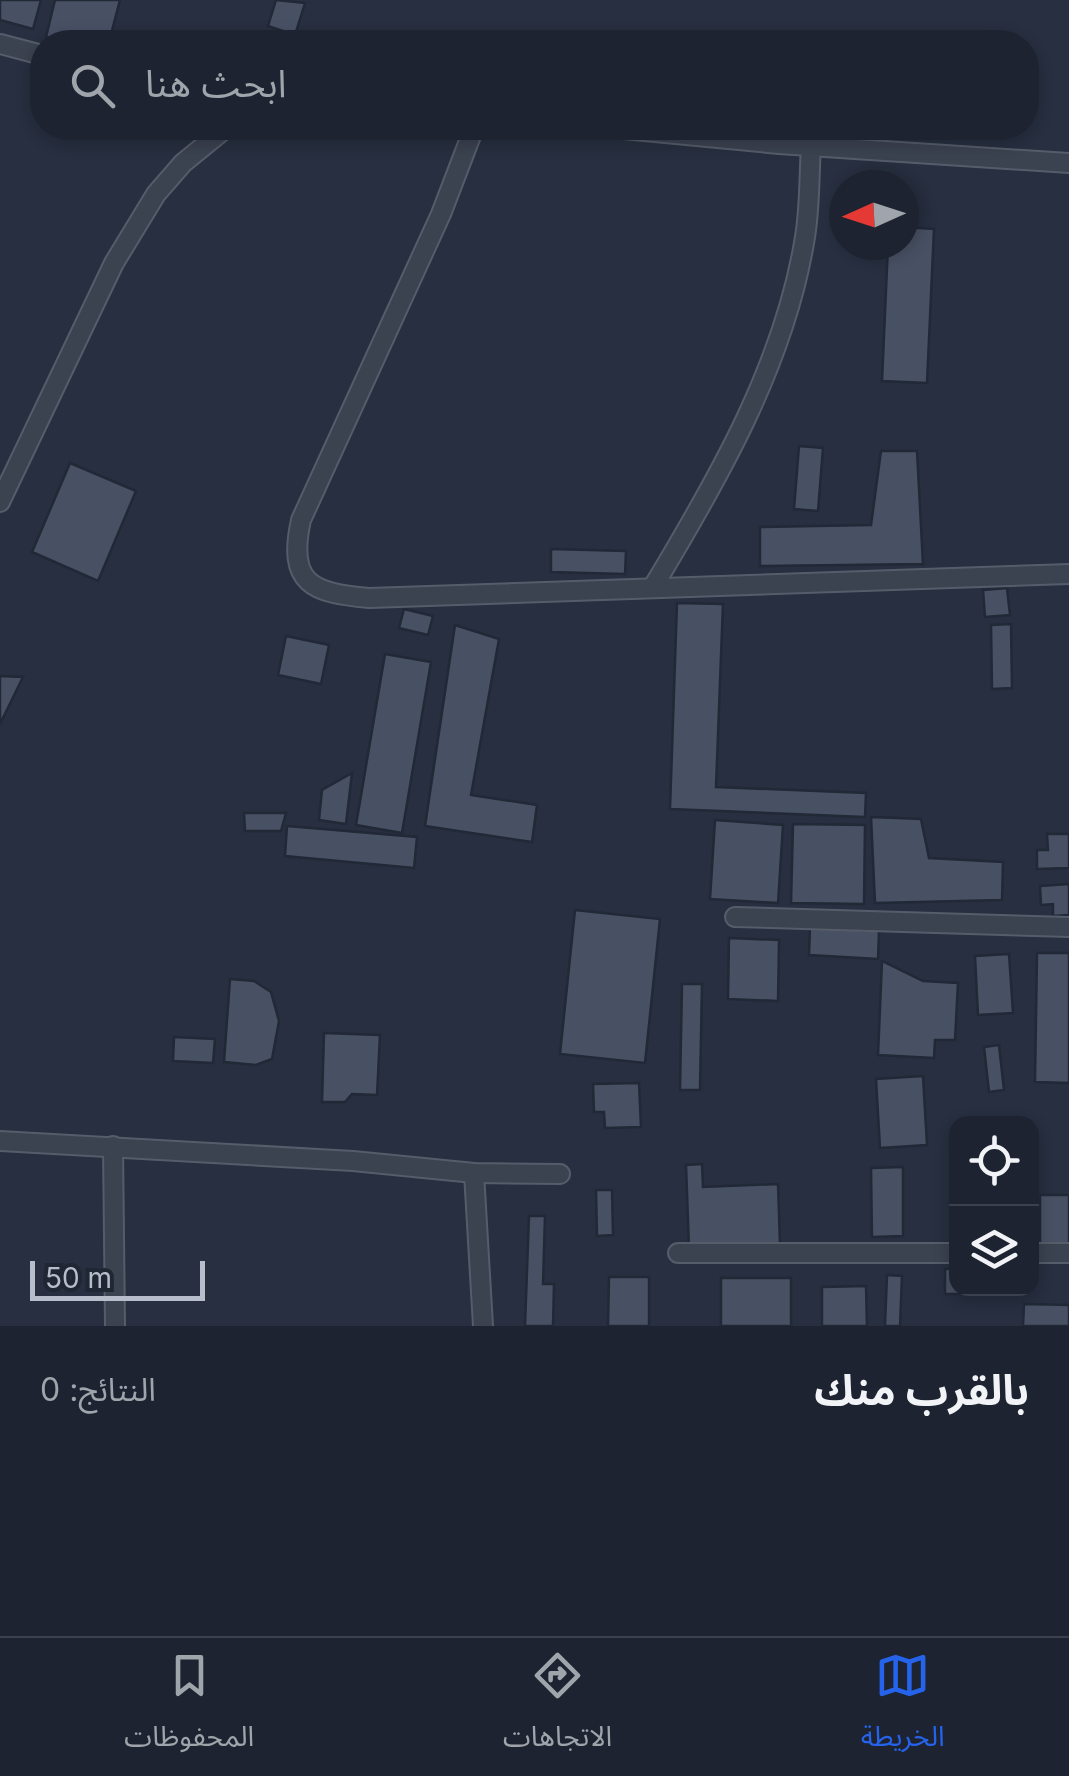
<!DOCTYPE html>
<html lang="ar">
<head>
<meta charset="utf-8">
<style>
	body { margin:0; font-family:Inter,"Noto Sans Arabic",sans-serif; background:#252b38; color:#f1f3f6; direction:rtl }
	.controls { position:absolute; right:30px; bottom:30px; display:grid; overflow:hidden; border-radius:20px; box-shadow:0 5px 15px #0003 }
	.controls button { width:90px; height:90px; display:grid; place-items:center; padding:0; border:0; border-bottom:2px solid #3b404c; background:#1d2330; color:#f1f3f6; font:50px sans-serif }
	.compass { position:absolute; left:829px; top:170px; width:90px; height:90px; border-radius:50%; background:#1d2330; box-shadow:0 5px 15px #0003; rotate:267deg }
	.scale { position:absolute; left:30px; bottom:25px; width:175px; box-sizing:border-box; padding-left:10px; border:5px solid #b7bdca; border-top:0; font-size:28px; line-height:35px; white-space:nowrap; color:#b7bdca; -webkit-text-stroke:8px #1f2735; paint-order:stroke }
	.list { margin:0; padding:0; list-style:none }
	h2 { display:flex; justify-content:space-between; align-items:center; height:130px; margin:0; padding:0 40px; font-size:42px }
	h2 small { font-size:32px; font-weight:400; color:#a0a4ab }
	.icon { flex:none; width:55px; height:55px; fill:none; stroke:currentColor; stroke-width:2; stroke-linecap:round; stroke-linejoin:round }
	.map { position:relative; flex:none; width:1069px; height:1326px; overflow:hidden; direction:ltr }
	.search { position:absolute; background:#1d2330; box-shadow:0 5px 15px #0003; left:30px; right:30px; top:30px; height:110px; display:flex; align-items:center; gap:25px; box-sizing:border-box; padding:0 35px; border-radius:40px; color:#a0a4ab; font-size:38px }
	.sheet { height:310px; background:#1d2330 }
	nav { display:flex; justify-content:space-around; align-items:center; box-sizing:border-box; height:140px; border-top:2px solid #3b404c; background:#1d2330; font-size:28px; color:#a0a4ab }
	nav a { display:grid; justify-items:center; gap:5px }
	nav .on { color:#2563eb }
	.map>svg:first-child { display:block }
	.building { fill:#485164; stroke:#212937; stroke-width:2.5 }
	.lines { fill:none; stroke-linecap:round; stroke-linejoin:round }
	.minor-casing { stroke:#555d6a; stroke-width:22 }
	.minor { stroke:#3b4250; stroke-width:18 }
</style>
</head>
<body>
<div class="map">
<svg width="1069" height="1326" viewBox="0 0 1069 1326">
	<rect width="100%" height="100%" fill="#272f40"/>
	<!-- building -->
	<g class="building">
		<polygon points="0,0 41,0 33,29 0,20"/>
		<polygon points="55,0 120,0 109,42 67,42 46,37"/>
		<polygon points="276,0 305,3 295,35 268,26"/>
		<polygon points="904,227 934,229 927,383 882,381 888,245 904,245"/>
		<polygon points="799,446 823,448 818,511 794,509"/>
		<polygon points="881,451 917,451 923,564 760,566 760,527 871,525"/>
		<polygon points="70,463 136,491 98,581 32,552"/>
		<polygon points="551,549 626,551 625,574 551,572"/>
		<polygon points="1007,588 1010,615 985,617 983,590"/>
		<polygon points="677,603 723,604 716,787 866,793 865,817 670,809"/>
		<polygon points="404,609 433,616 428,635 399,628"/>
		<polygon points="1011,624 1012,688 992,689 991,625"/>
		<polygon points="455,625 499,639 471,795 537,805 532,842 425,826"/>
		<polygon points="286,636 329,645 321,684 278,675"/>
		<polygon points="385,654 431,662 402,833 356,825"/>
		<polygon points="0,676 23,677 0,724"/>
		<polygon points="352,773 346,824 319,820 322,790"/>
		<polygon points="244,813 286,813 281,831 245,831"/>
		<polygon points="871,817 921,819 929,858 1003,862 1002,900 875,903"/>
		<polygon points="715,820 783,825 778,903 710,899"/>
		<polygon points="793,824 865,825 864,904 791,903"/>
		<polygon points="287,826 417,837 414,868 285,856"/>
		<polygon points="1047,834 1069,834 1069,868 1037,869 1037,850 1048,850"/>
		<polygon points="1069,884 1069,915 1053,916 1053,904 1041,905 1040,886"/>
		<polygon points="575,910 660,919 645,1063 560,1054"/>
		<polygon points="810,927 879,931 878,959 809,955"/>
		<polygon points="729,938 779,940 778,1001 728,999"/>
		<polygon points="1037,953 1069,953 1069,1083 1035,1082"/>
		<polygon points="1009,954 1013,1013 978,1015 975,956"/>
		<polygon points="882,961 923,981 958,983 955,1040 935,1040 934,1058 878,1055"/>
		<polygon points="230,979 254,981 271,992 279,1021 272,1059 256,1065 224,1062"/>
		<polygon points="682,984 702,984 700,1090 680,1090"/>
		<polygon points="324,1033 380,1035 377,1095 352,1094 345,1102 322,1102"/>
		<polygon points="174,1037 215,1039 213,1063 173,1061"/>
		<polygon points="999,1045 1004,1090 989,1092 984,1047"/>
		<polygon points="923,1076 927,1145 880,1148 876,1079"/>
		<polygon points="639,1083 641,1127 605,1128 604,1112 594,1112 593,1084"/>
		<polygon points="702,1164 703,1187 778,1184 780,1245 689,1248 686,1165"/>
		<polygon points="903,1167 903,1236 872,1237 871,1168"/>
		<polygon points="596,1190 612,1190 613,1235 597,1236"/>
		<rect x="1040" y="1195" width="29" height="53"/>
		<polygon points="529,1216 545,1216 543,1284 554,1284 553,1326 525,1326"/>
		<polygon points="945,1269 956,1269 956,1288 1003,1288 1003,1294 945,1294"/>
		<polygon points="887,1275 902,1276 900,1326 885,1326"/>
		<polygon points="609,1277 649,1277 649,1326 608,1326"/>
		<rect x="721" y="1278" width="70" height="48"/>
		<polygon points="866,1286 867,1326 822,1326 822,1287"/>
		<polygon points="1024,1304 1069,1305 1069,1326 1023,1326"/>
	</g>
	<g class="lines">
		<!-- minor casing -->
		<g class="minor-casing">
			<g id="minor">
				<polyline points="0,44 42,55"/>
				<path d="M474,128l-33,86 -140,306c-14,64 11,73 68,78l700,-24"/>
				<polyline points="613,128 779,144 1069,163"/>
				<polyline points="0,502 114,263 156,194 183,163 226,128"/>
				<path d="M653,587c65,-108 132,-224 152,-350 5,-30 4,-61 6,-91"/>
				<polyline points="735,917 1069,927"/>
				<polyline points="0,1141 353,1161 474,1173 560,1174"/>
				<polyline points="113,1146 115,1326"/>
				<polyline points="474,1173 483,1326"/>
				<polyline points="678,1253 956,1253"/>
				<polyline points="1032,1253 1069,1253"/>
			</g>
		</g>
		<!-- minor -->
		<use href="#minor" class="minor"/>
	</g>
</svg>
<div class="controls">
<button><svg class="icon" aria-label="locate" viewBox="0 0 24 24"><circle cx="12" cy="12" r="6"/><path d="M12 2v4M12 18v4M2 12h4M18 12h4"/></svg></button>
<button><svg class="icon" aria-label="layers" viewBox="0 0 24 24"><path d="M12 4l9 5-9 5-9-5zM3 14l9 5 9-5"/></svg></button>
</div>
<svg class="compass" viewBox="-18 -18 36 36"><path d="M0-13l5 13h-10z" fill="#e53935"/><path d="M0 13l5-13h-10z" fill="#a0a4ab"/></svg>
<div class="scale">50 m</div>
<div class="search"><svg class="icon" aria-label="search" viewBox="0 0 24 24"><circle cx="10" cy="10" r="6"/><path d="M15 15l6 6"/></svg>ابحث هنا</div>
</div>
<section class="sheet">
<h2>بالقرب منك<small>النتائج: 0</small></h2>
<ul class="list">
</ul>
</section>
<nav>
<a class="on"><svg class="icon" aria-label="map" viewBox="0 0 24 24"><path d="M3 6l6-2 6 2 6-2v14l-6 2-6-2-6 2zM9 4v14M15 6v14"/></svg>الخريطة</a>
<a><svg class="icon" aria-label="directions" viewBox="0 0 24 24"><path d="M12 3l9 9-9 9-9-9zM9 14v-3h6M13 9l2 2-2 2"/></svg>الاتجاهات</a>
<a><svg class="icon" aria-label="saved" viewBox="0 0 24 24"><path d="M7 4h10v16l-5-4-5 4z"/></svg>المحفوظات</a>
</nav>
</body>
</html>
